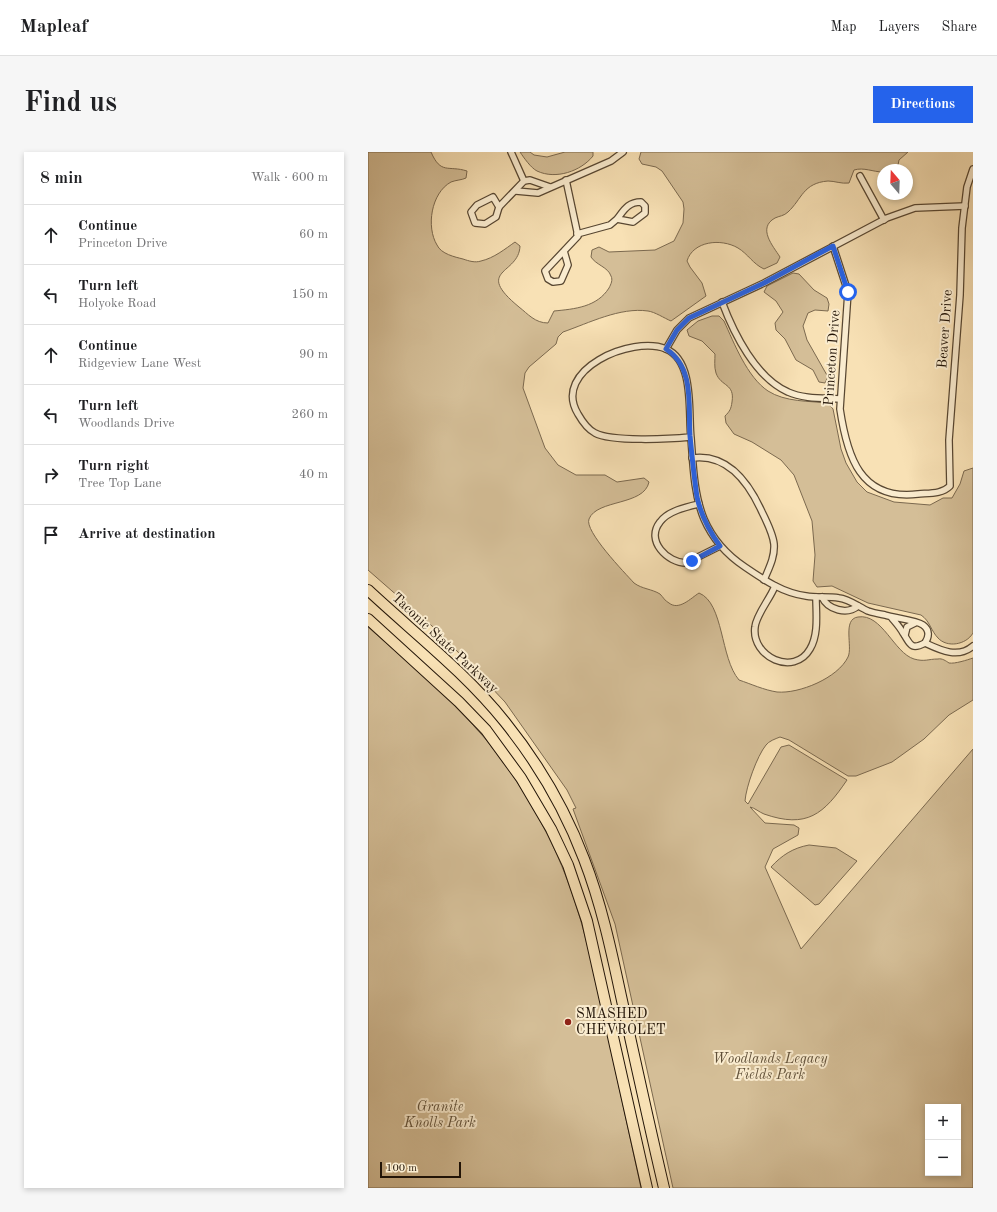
<!DOCTYPE html>
<html lang="en">
<head>
<meta charset="utf-8">
<style>
	body { margin:0; font-family:"Old Standard TT",serif; background:#f6f6f6; color:#202124 }
	.controls { position:absolute; right:12px; bottom:12px; display:grid; overflow:hidden; border-radius:0px; box-shadow:0 2px 6px #0003 }
	.controls button { width:36px; height:36px; display:grid; place-items:center; padding:0; border:0; border-bottom:1px solid #e0e0e0; background:#fff; color:#202124; font:20px sans-serif }
	.compass { position:absolute; left:509px; top:12px; width:36px; height:36px; border-radius:50%; background:#fff; box-shadow:0 2px 6px #0003; rotate:341deg }
	.scale { position:absolute; left:12px; bottom:10px; width:81px; box-sizing:border-box; padding-left:4px; border:2px solid #221407; border-top:0; font-size:11px; line-height:14px; white-space:nowrap; color:#221407; -webkit-text-stroke:3px #faeccf; paint-order:stroke }
	.stop { position:absolute; width:12px; height:12px; margin:-9px; border:3px solid #2563eb; border-radius:50%; background:#fff }
	.stop.end { background:#2563eb; border-color:#fff; box-shadow:0 1px 4px #0008 }
	.list { margin:0; padding:0; list-style:none }
	h2 { display:flex; justify-content:space-between; align-items:center; height:52px; margin:0; padding:0 16px; font-size:17px }
	h2 small { font-size:13px; font-weight:400; color:#757577 }
	.list li { display:grid; grid-template-columns:26px 1fr auto; gap:12px; align-items:center; box-sizing:border-box; height:60px; padding:0 16px; border-top:1px solid #e0e0e0 }
	.list b { display:block; font-size:15px; white-space:nowrap }
	.list p { margin:0; font-size:13px; white-space:nowrap; color:#757577 }
	.list em { font-size:13px; font-style:normal; color:#757577 }
	.icon { flex:none; width:22px; height:22px; fill:none; stroke:currentColor; stroke-width:2; stroke-linecap:round; stroke-linejoin:round }
	.map { position:relative; flex:none; width:605px; height:1036px; overflow:hidden; border-radius:0px }
	header { display:flex; align-items:center; gap:24px; box-sizing:border-box; height:56px; padding:0 20px; background:#fff; border-bottom:1px solid #e0e0e0 }
	header strong { font-size:19px }
	nav { display:flex; gap:22px; margin-inline-start:auto; font-size:14px }
	.intro { display:flex; align-items:center; justify-content:space-between; box-sizing:border-box; height:96px; padding:0 24px }
	h1 { margin:0; font-size:28px }
	.button { padding:10px 18px; border-radius:0px; background:#2563eb; color:#fff; font-size:14px; font-weight:700 }
	main { display:flex; gap:24px; padding:0 24px }
	aside { flex:1; background:#fff; border-radius:0px; box-shadow:0 2px 6px #0003 }
	.map>svg:first-child { display:block }
	.green { fill:#d4be97; stroke:#7b694f; fill-rule:evenodd }
	.lines { fill:none; stroke-linecap:round; stroke-linejoin:round }
	.minor-casing { stroke:#584732; stroke-width:8 }
	.motorway-casing { stroke:#221407; stroke-width:12 }
	.minor { stroke:#faeccf; stroke-width:5.5 }
	.motorway { stroke:#f8e1b5; stroke-width:10 }
	.route { stroke:#2563eb; stroke-width:5 }
	.poi-dot { fill:#8f2418; stroke:#faeccf; stroke-width:1.5 }
	.labels { text-anchor:middle; dominant-baseline:central; stroke-width:4; stroke-linejoin:round; paint-order:stroke }
	.street-label { font-size:14px; fill:#221407; stroke:#faeccf }
	.poi-label { font-size:14px; fill:#221407; stroke:#faeccf; text-anchor:start }
	.park-label { font-size:14px; font-style:italic; fill:#605039; stroke:#faeccf }
</style>
</head>
<body>
<header>
<strong>Mapleaf</strong>
<nav><a>Map</a><a>Layers</a><a>Share</a></nav>
</header>
<div class="intro"><h1>Find us</h1><a class="button">Directions</a></div>
<main>
<aside>
<h2>8 min<small>Walk · 600 m</small></h2>
<ul class="list">
<li><svg class="icon" aria-label="ahead" viewBox="0 0 24 24"><path d="M12 20V5M6 11l6-6 6 6"/></svg><div><b>Continue</b><p>Princeton Drive</p></div><em>60 m</em></li>
<li><svg class="icon" aria-label="left" viewBox="0 0 24 24"><path d="M17 20v-9H6M10 6l-5 5 5 5"/></svg><div><b>Turn left</b><p>Holyoke Road</p></div><em>150 m</em></li>
<li><svg class="icon" aria-label="ahead" viewBox="0 0 24 24"><path d="M12 20V5M6 11l6-6 6 6"/></svg><div><b>Continue</b><p>Ridgeview Lane West</p></div><em>90 m</em></li>
<li><svg class="icon" aria-label="left" viewBox="0 0 24 24"><path d="M17 20v-9H6M10 6l-5 5 5 5"/></svg><div><b>Turn left</b><p>Woodlands Drive</p></div><em>260 m</em></li>
<li><svg class="icon" aria-label="right" viewBox="0 0 24 24"><path d="M7 20v-9h11M14 6l5 5-5 5"/></svg><div><b>Turn right</b><p>Tree Top Lane</p></div><em>40 m</em></li>
<li><svg class="icon" aria-label="arrive" viewBox="0 0 24 24"><path d="M6 21V4h12l-3 4 3 4H6"/></svg><div><b>Arrive at destination</b></div></li>
</ul>
</aside>
<div class="map">
<svg width="605" height="1036" viewBox="0 0 605 1036">
	<rect width="100%" height="100%" fill="#f8e1b5"/>
	<filter id="stains"><feTurbulence type="fractalNoise" baseFrequency=".005" numOctaves="4"/><feColorMatrix values="0 0 0 0 .2 0 0 0 0 .09 0 0 0 0 .02 0 0 0 .5 -.17"/></filter>
	<radialGradient id="worn" r=".72"><stop offset=".6" stop-color="#630" stop-opacity="0"/><stop offset="1" stop-color="#630" stop-opacity=".3"/></radialGradient>
	<!-- green -->
	<g class="green">
		<path d="M0,0h63c10,23 17,13 36,19l-1,7c-4,2 -10,2 -15,4 -20,11 -25,45 -14,63 4,9 18,12 26,14 6,2 12,4 18,2 13,-3 24,-12 34,-19l5,4c-1,29 -47,23 -1,61 9,7 16,16 29,16l6,-12c21,-2 43,-4 55,-23 2,-4 4,-8 2,-12 -3,-9 -15,-11 -20,-19l1,-7 7,-3 10,5 46,-2 19,-9 9,-18 1,-14 -1,-7 -21,-31 -6,-4 -14,-3 -3,-5 2,-7h267l-9,8 -2,10h-14v2c-10,0 -19,-5 -29,-2l-5,13c-8,1 -14,-2 -21,-2 -25,2 -26,18 -40,31 -4,4 -9,4 -13,6 -18,10 -2,28 5,39l-3,6 -13,6c-11,-5 -16,-15 -26,-21 -17,-10 -45,-7 -51,13l3,6 12,16 4,13 -35,25c-7,-3 -16,-9 -23,-10 -28,-4 -59,12 -85,21l-5,5 -2,7 -27,23 -4,6 -2,15 22,60 13,17 18,10h29l12,7 27,-4 5,4c-5,24 -52,17 -60,37 -5,12 36,54 45,64 8,6 18,6 26,11 3,3 5,7 9,9 10,8 22,-5 30,-10 25,10 21,65 40,87 12,4 25,10 38,12 22,2 61,-14 71,-35 5,-10 -6,-38 10,-40 24,-4 36,36 56,42 11,3 14,0 24,0 4,-1 8,2 11,4 6,1 18,-3 24,-5v42l-24,15 -25,24 -32,23 -36,14h-8l-59,-36 -9,-3c-5,2 -11,4 -14,8 -9,11 -20,42 -21,56l3,3 33,-57 8,-2 58,35c-23,34 -40,49 -83,34 -5,-2 -9,-6 -14,-7l15,16 29,2 5,3 -1,7 -25,14 -8,18 36,82 172,-200v439h-300l-58,-264 -42,-115 3,-1 -9,-18 -62,-88 -65,-69 -72,-63zM560,955h30v66h-30z"/>
		<path d="M152,0h10l4,3 13,2 18,-5h28v4c-12,15 -37,24 -56,15 -6,-3 -13,-13 -17,-19z"/>
		<polygon points="425,121 431,122 446,138 459,146 461,152 460,159 447,158 440,161 435,174 439,188 460,225 457,231 451,230 445,218 428,208 417,187 408,178 407,171 415,160 408,149 396,140 399,134"/>
		<path d="M344,164h7l5,5c10,22 23,56 44,70 17,11 41,10 60,12l5,6 8,40 5,14 11,19 10,10 27,10 36,3 13,-7h9l8,-14 4,-13 9,-3v165c-7,12 -26,15 -35,5 -7,-7 -8,-17 -17,-23l-53,-12 -36,-17 -15,1 -4,-6 2,-26 -3,-34 -18,-46 -13,-15 -29,-18 -18,-8 -8,-11 -1,-7c5,-5 6,-7 7,-14 3,-19 -11,-15 -16,-29 -2,-6 -1,-13 -1,-19l-13,-13 -13,-5 -2,-6 11,-9z"/>
		<path d="M0,475c46,41 94,80 131,129 33,45 60,95 77,149 13,40 20,81 30,122 12,54 23,107 35,161h-273z"/>
		<path d="M441,693l27,3 21,13 -38,43 -4,1 -44,-38c11,-12 22,-19 38,-22z"/>
	</g>
	<g class="lines">
		<!-- minor casing -->
		<g class="minor-casing">
			<g id="minor">
				<polyline points="143,0 156,29"/>
				<polyline points="492,24 516,68"/>
				<polyline points="148,39 170,41 243,9 255,0"/>
				<polygon points="125,45 131,55 128,65 117,72 107,71 103,60 109,53"/>
				<polyline points="131,55 156,29 162,28 182,35"/>
				<path d="M209,82l33,-9 7,-6 16,3 12,-9v-7l-4,-4c-13,0 -17,8 -24,17"/>
				<path d="M465,94l15,46 -8,117c7,47 20,92 78,85 12,-1 24,0 32,-8l-1,-46 11,-145 2,-67 5,-41 6,-18"/>
				<polyline points="196,99 200,113 193,129 185,130 180,127 177,119 210,84 198,28"/>
				<path d="M354,150c12,32 34,76 66,90 15,7 36,6 52,7"/>
				<polyline points="298,197 309,178 321,166 396,131 519,66 547,56 597,54"/>
				<path d="M322,285c-19,2 -79,5 -95,-4 -8,-4 -13,-12 -17,-19 -27,-44 54,-79 88,-65 29,12 22,65 25,89 2,27 3,57 13,81 9,21 23,36 41,48 19,13 38,26 61,29 11,2 22,0 33,2 10,1 20,9 29,13 6,2 12,3 17,4 9,3 31,5 38,10 7,5 6,12 2,18 -15,8 -15,0 -22,-10 -3,-6 -8,-11 -12,-16"/>
				<path d="M324,306c36,-5 57,25 70,54 5,10 11,22 12,32 1,13 -5,24 -10,36"/>
				<path d="M331,352c-13,3 -31,7 -39,18 -15,19 8,41 26,41l34,-17"/>
				<path d="M407,434c-5,13 -19,29 -20,41 -4,30 39,50 55,22 9,-15 6,-36 6,-52"/>
				<path d="M454,445c6,13 25,18 36,9"/>
				<polyline points="537,483 539,475 547,471"/>
				<path d="M557,491c15,7 33,16 48,3"/>
			</g>
		</g>
		<!-- motorway casing -->
		<g class="motorway-casing">
			<g id="motorway">
				<path d="M0,438c46,43 97,82 137,132 33,41 60,87 79,137 17,44 27,90 37,137 14,64 28,128 43,192"/>
				<polyline points="0,467 91,550 118,578 153,626 183,677 200,713 219,769 279,1036"/>
			</g>
		</g>
		<!-- minor -->
		<use href="#minor" class="minor"/>
		<!-- motorway -->
		<use href="#motorway" class="motorway"/>
	</g>
	<g class="lines">
		<!-- route -->
		<path class="route" d="M324,409l28,-15c-11,-15 -19,-31 -23,-49 -3,-20 -5,-41 -7,-61 -2,-29 5,-69 -24,-87l11,-19 12,-12 75,-35 69,-37 15,46"/>
	</g>
	<!-- markers -->
	<circle class="poi-dot" cx="200" cy="870" r="4"/>
	<g class="labels">
		<!-- street labels -->
		<g class="street-label">
			<text transform="translate(577 177) rotate(-86)">Beaver Drive</text>
			<text transform="translate(464 206) rotate(-86)">Princeton Drive</text>
			<text transform="translate(77 491) rotate(43)">Taconic State Parkway</text>
		</g>
		<!-- poi labels -->
		<g class="poi-label">
			<text x="208" y="862">SMASHED<tspan x="208" dy="16">CHEVROLET</tspan></text>
		</g>
		<!-- park labels -->
		<g class="park-label">
			<text x="402" y="907">Woodlands Legacy<tspan x="402" dy="16">Fields Park</tspan></text>
			<text x="72" y="955">Granite<tspan x="72" dy="16">Knolls Park</tspan></text>
		</g>
	</g>
	<rect width="100%" height="100%" filter="url(#stains)"/>
	<rect width="100%" height="100%" fill="url(#worn)"/>
</svg>
<div class="controls">
<button>+</button>
<button>−</button>
</div>
<svg class="compass" viewBox="-18 -18 36 36"><path d="M0-13l5 13h-10z" fill="#e53935"/><path d="M0 13l5-13h-10z" fill="#757577"/></svg>
<div class="scale">100 m</div>
<div class="stop" style="left:480px;top:140px"></div>
<div class="stop end" style="left:324px;top:409px"></div>
</div>
</main>
</body>
</html>
